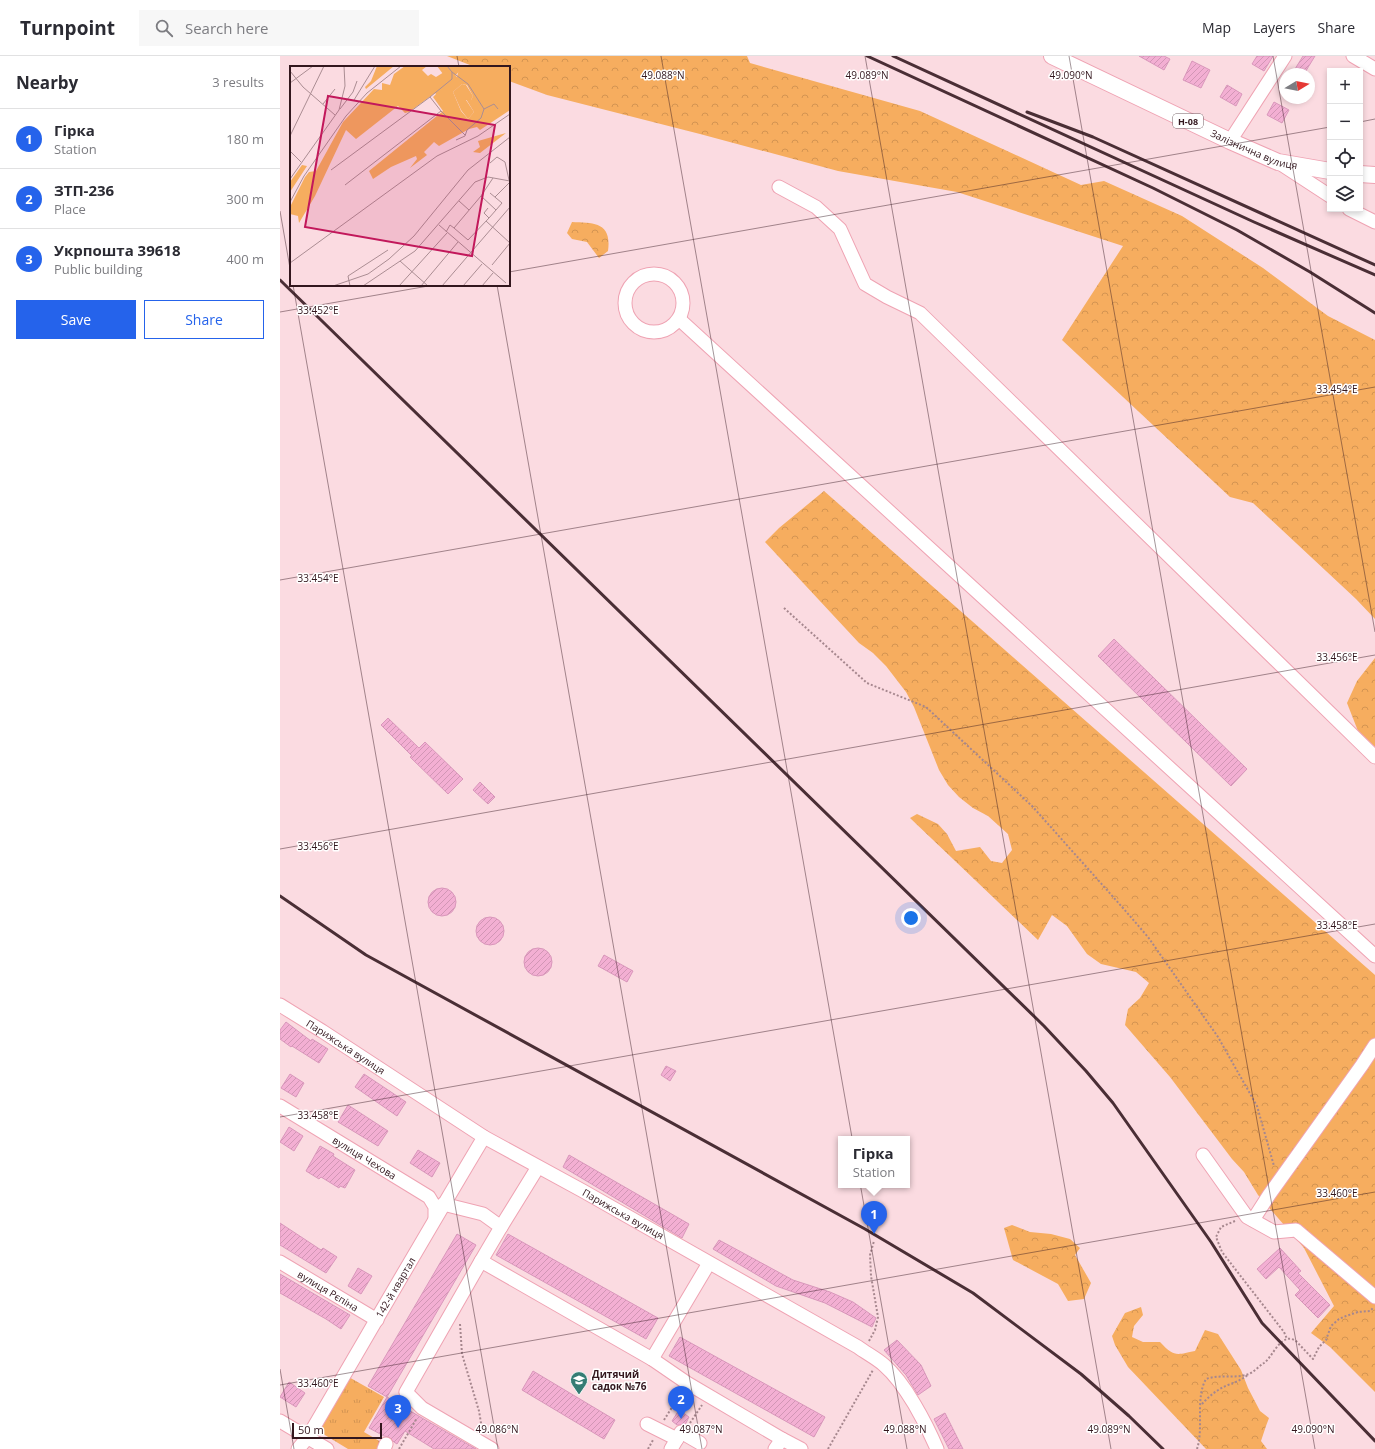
<!DOCTYPE html>
<html lang="en">
<head>
<meta charset="utf-8">
<style>
	body { margin:0; font-family:"Open Sans",sans-serif; background:#f7f7f7; color:#2b2b33 }
	.controls { position:absolute; right:12px; top:12px; display:grid; overflow:hidden; border-radius:0px; box-shadow:0 2px 6px #0003 }
	.controls button { width:36px; height:36px; display:grid; place-items:center; padding:0; border:0; border-bottom:1px solid #e1e1e2; background:#fff; color:#2b2b33; font:20px sans-serif }
	.compass { position:absolute; left:999px; top:12px; width:36px; height:36px; border-radius:50%; background:#fff; box-shadow:0 2px 6px #0003; rotate:80deg }
	.scale { position:absolute; left:12px; bottom:10px; width:90px; box-sizing:border-box; padding-left:4px; border:2px solid #33171e; border-top:0; font-size:11px; line-height:14px; white-space:nowrap; color:#33171e; -webkit-text-stroke:3px #fff; paint-order:stroke }
	.you { position:absolute; left:631px; top:862px; width:14px; height:14px; margin:-10px; border:3px solid #fff; border-radius:50%; background:#1a73e8; box-shadow:0 0 0 6px #1a73e833 }
	.badge { display:grid; place-items:center; width:26px; height:26px; border-radius:50%; background:#2563eb; color:#fff; font-size:13px; font-weight:700 }
	.pin { position:absolute; translate:-50% -33px; filter:drop-shadow(0 1px 2px #0008) }
	.pin::after { content:''; position:absolute; top:21px; width:14px; height:12px; background:inherit; clip-path:polygon(0 0,100% 0,50% 100%) }
	.popup { position:absolute; left:558px; top:1080px; width:72px; height:52px; box-sizing:border-box; display:grid; place-content:center; border-radius:0px; background:#fff; filter:drop-shadow(0 1px 3px #0005); font-size:13px; white-space:nowrap; color:#7c7c81 }
	.popup b { font-size:15px; color:#2b2b33 }
	.popup::after { content:''; position:absolute; left:50%; top:100%; margin-left:-8px; border:8px solid transparent; border-top-color:#fff }
	.list { margin:0; padding:0; list-style:none }
	h2 { display:flex; justify-content:space-between; align-items:center; height:52px; margin:0; padding:0 16px; font-size:17px }
	h2 small { font-size:13px; font-weight:400; color:#7c7c81 }
	.list li { display:grid; grid-template-columns:26px 1fr auto; gap:12px; align-items:center; box-sizing:border-box; height:60px; padding:0 16px; border-top:1px solid #e1e1e2 }
	.list b { display:block; font-size:15px; white-space:nowrap }
	.list p { margin:0; font-size:13px; white-space:nowrap; color:#7c7c81 }
	.list em { font-size:13px; font-style:normal; color:#7c7c81 }
	.actions { display:flex; gap:8px; padding:12px 16px }
	.actions a { flex:1; padding:9px 0; border:1px solid #2563eb; border-radius:0px; text-align:center; font-size:14px; color:#2563eb }
	.actions .main { background:#2563eb; color:#fff }
	.icon { flex:none; width:22px; height:22px; fill:none; stroke:currentColor; stroke-width:2; stroke-linecap:round; stroke-linejoin:round }
	.map { position:relative; flex:none; width:1095px; height:1393px; overflow:hidden }
	header { display:flex; align-items:center; gap:24px; box-sizing:border-box; height:56px; padding:0 20px; background:#fff; border-bottom:1px solid #e1e1e2 }
	header strong { font-size:19px }
	nav { display:flex; gap:22px; margin-inline-start:auto; font-size:14px }
	.search { width:280px; height:36px; background:#f7f7f7; display:flex; align-items:center; gap:10px; box-sizing:border-box; padding:0 14px; border-radius:0px; color:#7c7c81; font-size:15px }
	main { display:flex }
	aside { flex:1; background:#fff }
	.map>svg:first-child { display:block }
	.grass { fill:url(#grass-tufts) }
	.forest { fill:url(#forest-crowns) }
	.building { fill:url(#building-hatch); stroke:#d997bb }
	.lines { fill:none; stroke-linecap:round; stroke-linejoin:round }
	.minor-casing { stroke:#efa3b3; stroke-width:15 }
	.major-casing { stroke:#efa3b3; stroke-width:18 }
	.path { stroke:#a6878e; stroke-width:2; stroke-dasharray:2 2; stroke-linecap:butt }
	.minor { stroke:#fff; stroke-width:13 }
	.major { stroke:#fff; stroke-width:16 }
	.rail { stroke:#4a2e35; stroke-width:3 }
	.ticks { fill:none; stroke:#33171e; stroke-width:1; stroke-opacity:0.45 }
	.labels { text-anchor:middle; dominant-baseline:central; stroke-width:3; stroke-linejoin:round; paint-order:stroke }
	.shield { fill:#fff; stroke:#705d62; stroke-width:1 }
	.shield-label { font-size:9px; font-weight:bold; fill:#33171e }
	.street-label { font-size:10px; fill:#33171e; stroke:#fff }
	.poi-label { font-size:10px; font-weight:bold; fill:#33171e; stroke:#fff; text-anchor:start }
	.inset-road { fill:none; stroke:#ab8d93; stroke-width:1 }
	.view { fill:#c2185b; fill-opacity:0.15; stroke:#c2185b; stroke-width:2 }
	.inset-edge { fill:none; stroke:#33171e; stroke-width:2 }
	.ticks-label { font-size:10px; text-anchor:middle; fill:#33171e; stroke:#fff; stroke-width:3; stroke-linejoin:round; paint-order:stroke }
</style>
</head>
<body>
<header>
<strong>Turnpoint</strong>
<div class="search"><svg class="icon" aria-label="search" viewBox="0 0 24 24"><circle cx="10" cy="10" r="6"/><path d="M15 15l6 6"/></svg>Search here</div>
<nav><a>Map</a><a>Layers</a><a>Share</a></nav>
</header>
<main>
<aside>
<h2>Nearby<small>3 results</small></h2>
<ul class="list">
<li><span class="badge">1</span><div><b>Гірка</b><p>Station</p></div><em>180 m</em></li>
<li><span class="badge">2</span><div><b>ЗТП-236</b><p>Place</p></div><em>300 m</em></li>
<li><span class="badge">3</span><div><b>Укрпошта 39618</b><p>Public building</p></div><em>400 m</em></li>
</ul>
<div class="actions"><a class="main">Save</a><a>Share</a></div>
</aside>
<div class="map">
<svg width="1095" height="1393" viewBox="0 0 1095 1393">
	<defs>
		<pattern id="grass-tufts" width="24" height="20" patternUnits="userSpaceOnUse"><rect width="24" height="20" fill="#f6ad5f"/><path d="M3 7l-1-3M5 7V3M7 7l1-3M15 17l-1-3M17 17v-4M19 17l1-3" fill="none" stroke="#d39452"/></pattern>
		<pattern id="forest-crowns" width="20" height="18" patternUnits="userSpaceOnUse"><rect width="20" height="18" fill="#f6ad5f"/><path d="M2 6a3 3 0 1 1 6 0M12 15a3 3 0 1 1 6 0" fill="none" stroke="#d39452"/></pattern>
		<pattern id="building-hatch" width="6" height="6" patternUnits="userSpaceOnUse"><rect width="6" height="6" fill="#f3afd3"/><path d="M-1 1l2-2M0 6l6-6M5 7l2-2" fill="none" stroke="#d196b5"/></pattern>
	</defs>
	<rect width="100%" height="100%" fill="#fbdbe1"/>
	<!-- grass -->
	<polygon class="grass" points="67,1320 104,1341 84,1376 101,1386 97,1393 68,1393 35,1373"/>
	<!-- forest -->
	<g class="forest">
		<polygon points="167,0 467,0 470,7 640,55 801,129 824,125 902,160 983,212 1048,260 1095,284 1095,563 1076,543 973,447 950,441 782,284 843,190 677,136 558,115 420,78 267,39 229,25 229,11 195,11"/>
		<path d="M292,166c22,1 40,0 36,29l-9,7 -12,-16 -15,-3 -5,-6z"/>
		<polygon points="544,435 1095,919 1095,1336 1050,1291 1031,1277 1054,1250 1024,1192 978,1139 964,1116 952,1103 890,1021 845,969 848,953 860,942 869,927 856,916 821,908 807,898 787,870 772,859 758,884 630,762 637,758 658,768 667,778 676,795 700,791 711,805 722,807 732,794 728,778 708,760 693,752 679,741 668,729 659,714 634,651 626,636 606,610 593,597 579,587 485,486 499,472"/>
		<polygon points="1095,602 1095,691 1078,675 1067,647 1077,625"/>
		<polygon points="732,1169 750,1176 771,1178 790,1183 800,1192 795,1199 811,1227 804,1243 788,1245 778,1228 733,1204 724,1172"/>
		<path d="M861,1251l2,8 -9,11 -2,11 11,5h17c14,15 16,13 35,9l10,-21 13,4 23,36 7,18 12,23 9,7 -3,8 -5,15 6,8h-61l-78,-82 -13,-22 -3,-9 13,-23z"/>
	</g>
	<!-- building -->
	<g class="building">
		<polygon points="859,0 884,0 890,3 884,14"/>
		<polygon points="977,0 993,0 984,15 972,8"/>
		<polygon points="1023,0 1035,0 1024,18 1012,18"/>
		<polygon points="912,5 930,14 921,32 903,24"/>
		<polygon points="947,29 962,38 956,50 940,41"/>
		<polygon points="994,46 1009,54 1002,67 987,59"/>
		<polygon points="834,583 967,713 951,730 818,600"/>
		<polygon points="108,662 139,692 145,686 183,723 168,738 130,701 132,700 101,669"/>
		<polygon points="200,726 215,741 208,748 193,734"/>
		<circle cx="162" cy="846" r="14"/>
		<circle cx="210" cy="875" r="14"/>
		<circle cx="258" cy="906" r="14"/>
		<polygon points="324,899 353,915 347,926 318,910"/>
		<polygon points="6,966 31,985 32,983 48,993 39,1007 12,990 11,991 0,983 0,974"/>
		<polygon points="386,1010 396,1015 390,1025 381,1019"/>
		<polygon points="10,1018 24,1027 16,1041 1,1032"/>
		<polygon points="84,1018 126,1046 117,1060 75,1031"/>
		<polygon points="68,1049 108,1075 98,1090 58,1066"/>
		<polygon points="9,1071 23,1080 14,1095 0,1086"/>
		<polygon points="40,1090 54,1098 53,1100 75,1114 65,1132 60,1130 59,1132 41,1121 39,1123 26,1115"/>
		<polygon points="138,1094 160,1107 152,1121 130,1107"/>
		<polygon points="289,1099 409,1168 402,1182 283,1111"/>
		<polygon points="0,1167 41,1194 43,1192 57,1201 46,1217 0,1189"/>
		<polygon points="177,1178 196,1189 107,1341 88,1330"/>
		<polygon points="228,1178 378,1262 366,1283 216,1199"/>
		<polygon points="439,1184 513,1224 550,1236 573,1246 596,1262 592,1271 545,1247 496,1230 433,1193"/>
		<polygon points="1000,1192 1021,1215 1018,1217 1050,1249 1038,1262 1015,1239 1020,1234 999,1211 986,1223 977,1213"/>
		<polygon points="78,1212 92,1220 81,1238 68,1230"/>
		<polygon points="0,1218 70,1259 61,1273 46,1263 0,1237"/>
		<polygon points="400,1281 545,1361 534,1381 389,1300"/>
		<polygon points="617,1284 641,1309 651,1330 638,1339 626,1319 604,1294"/>
		<polygon points="253,1315 335,1364 324,1383 242,1334"/>
		<polygon points="9,1326 25,1337 16,1351 0,1341"/>
		<polygon points="107,1341 142,1362 196,1393 154,1393 125,1375 117,1388 114,1386 109,1381 104,1380 89,1372"/>
		<polygon points="399,1354 409,1361 405,1369 397,1369 392,1365"/>
		<polygon points="665,1357 683,1393 669,1393 654,1363"/>
	</g>
	<g class="lines">
		<!-- minor casing -->
		<g class="minor-casing">
			<g id="minor">
				<polyline points="1073,0 1095,13"/>
				<polyline points="950,85 1005,0"/>
				<polyline points="1001,108 1050,140"/>
				<polyline points="499,131 536,151 560,173 585,228 607,241 640,257 1095,701"/>
				<polyline points="1069,153 1095,166"/>
				<circle cx="374" cy="247" r="29"/>
				<polyline points="399,263 1095,900"/>
				<path id="s1" d="M0,949l42,26 162,106 99,54 275,156c8,6 18,11 26,18 21,18 42,58 53,84"/>
				<path id="s2" d="M0,1050l149,91 6,10v11"/>
				<polyline points="923,1099 967,1161 994,1176 1016,1174 1095,1241"/>
				<polyline points="163,1148 203,1158 221,1171 201,1205 372,1303 407,1327 502,1383 495,1393"/>
				<polyline points="973,1164 989,1139 1082,1009 1095,989"/>
				<polyline points="221,1171 258,1111"/>
				<polyline points="201,1205 126,1336 142,1352 212,1393"/>
				<path id="s3" d="M0,1206l97,58"/>
				<polyline points="372,1303 429,1207"/>
				<polyline points="0,1365 47,1393"/>
				<polyline points="367,1368 397,1383"/>
				<polyline points="502,1383 521,1393"/>
				<path id="s4" d="M18,1393l10,-12c58,-99 116,-200 176,-300"/>
				<polyline points="104,1393 106,1388"/>
				<polyline points="391,1393 401,1376 420,1387"/>
			</g>
		</g>
		<!-- major casing -->
		<g class="major-casing">
			<g id="major">
				<path id="s5" d="M772,0l178,85 48,21 52,9"/>
				<polyline points="1080,118 1095,119"/>
			</g>
		</g>
		<!-- path -->
		<g class="path">
			<polyline points="504,552 587,627 646,651 752,750 843,852 868,881 938,981 977,1050 994,1110"/>
			<polyline points="955,1165 941,1171 936,1181 942,1196 1004,1276 1007,1283"/>
			<polyline points="180,1268 182,1298 199,1355 202,1373"/>
			<polyline points="589,1285 595,1274 598,1261 591,1220 590,1199 594,1185"/>
			<path d="M922,1348c7,-8 16,-15 26,-19 8,-3 13,-5 20,-10"/>
			<polyline points="384,1364 401,1337"/>
			<polyline points="410,1367 422,1349"/>
			<polyline points="119,1393 137,1362"/>
			<polyline points="368,1393 373,1384"/>
			<polyline points="548,1393 593,1314"/>
			<path d="M917,1393c7,-21 -2,-51 9,-70 14,-5 29,0 43,-5 5,-2 10,-8 15,-11 9,-6 17,-32 32,-22l17,18 6,-12 7,-7 5,-14 8,-7 7,-3 12,-4 12,-1 3,-3"/>
		</g>
		<!-- minor -->
		<use href="#minor" class="minor"/>
		<!-- major -->
		<use href="#major" class="major"/>
		<!-- rail -->
		<g class="rail">
			<polyline points="587,0 873,132 957,174 1030,216 1095,257"/>
			<polyline points="613,0 974,166 1095,219"/>
			<polyline points="747,56 813,81 1095,209"/>
			<polyline points="0,224 764,970 806,1015 833,1047 931,1186 982,1267 1095,1385"/>
			<polyline points="0,840 86,899 585,1173 693,1237 801,1318 849,1360 883,1393"/>
		</g>
	</g>
	<!-- ticks -->
	<path class="ticks" d="M177,0l2,11M381,0l246,1393M585,0l246,1393M789,0l246,1393M993,0l102,576M1080,66l15,-3M0,155l11,63M229,216l821,-145M13,229l205,1164M217,229l205,1164M0,256l154,-27M0,524l1095,-193M0,793l1095,-194M0,1061l1095,-193M0,1313l14,80M0,1329l1095,-193"/>
	<!-- icons -->
	<defs>
		<g id="school-pin" transform="scale(0.9)"><path d="M0 17L-7.5 6A9.5 9.5 0 1 1 7.5 6Z" fill="#357c74" stroke="#fff"/><path d="M0-5L7-2L0 1L-7-2ZM-4 1L0 2.5L4 1V4Q0 6-4 4Z" fill="#fff"/></g>
	</defs>
	<g fill-rule="evenodd">
		<use href="#school-pin" x="299" y="1324"/>
	</g>
	<g class="labels">
		<!-- shield labels -->
		<rect class="shield" x="893" y="58" width="30" height="14" rx="3"/>
		<g class="shield-label">
			<text x="908" y="65">Н-08</text>
		</g>
		<!-- street labels -->
		<g class="street-label">
			<text stroke="none"><textPath href="#s5" startOffset="223">Залізнична вулиця</textPath></text>
			<text stroke="none"><textPath href="#s1" startOffset="78">Парижська вулиця</textPath></text>
			<text stroke="none"><textPath href="#s2" startOffset="99">вулиця Чехова</textPath></text>
			<text stroke="none"><textPath href="#s1" startOffset="402">Парижська вулиця</textPath></text>
			<text stroke="none"><textPath href="#s4" startOffset="189">142-й квартал</textPath></text>
			<text stroke="none"><textPath href="#s3" startOffset="56">вулиця Рєпіна</textPath></text>
		</g>
		<!-- poi labels -->
		<g class="poi-label">
			<text x="312" y="1318">Дитячий<tspan x="312" dy="12">садок №76</tspan></text>
		</g>
	</g>
	<!-- overview -->
	<g transform="translate(10 10)">
		<rect width="220" height="220" fill="#fbdbe1"/>
		<path d="M147,0h27l-10,11 -11,-3zM172,18l4,1 7,11 -2,4h-5l8,12 -6,7 -7,-9 -8,-18z" fill="#f6ad5f"/>
		<path d="M87,0h17l-28,23 -1,-2 6,-6zM115,0h22l-5,4 6,6 3,-2 5,3 13,-8 8,8 2,-8 5,-3h46v44l-30,20 -3,-3 -8,2 -30,17 -5,-4 -10,10 3,3 -17,13 7,-9 -1,-3 -25,11 -18,12 -4,-8 74,-60 -10,-14 3,-3 -1,-1 -26,19 -4,1 -7,-7 -42,33 -10,-9 -31,66 -16,27 -1,-7 -8,-2v-7l15,-30 4,-5 7,-1 27,-49 31,-33 8,1v-7l8,2 4,-11zM172,18l5,1 6,11 -2,4 -5,-1 8,13 -6,7 -7,-8 -8,-19zM216,67l-26,20 -7,-1 7,-5 -2,-6zM12,99l5,1 -17,26v-10z" fill="#f6ad5f" fill-rule="evenodd"/>
		<path class="inset-road" d="M0,5l13,16 32,28M162,6l16,12 16,25 10,-5 4,5M0,17l23,-17M64,34l21,-34M33,38l12,-15M50,43l13,-17 4,-11M151,45l24,24M0,70l34,-70M166,74l9,-4 2,-6 14,-12 3,-9M0,85l11,11M200,97l7,-6 8,5 4,18M41,104l99,-73M0,113l49,-69 6,-24 -1,-20M55,119l96,-74 -11,-14 22,-18v-7l-5,-6M200,127l12,10 -6,7M191,130l12,-18M205,131l15,-15M169,135l10,9M0,136l14,-26 42,-60 21,-23 34,-27M196,155l24,22 -18,22M149,159l67,58M164,162l14,12 21,-22M156,166l4,-7 4,3 27,-32 15,14 -7,8 -5,-5 4,-5M110,195l28,25M0,197l147,-107 41,-20 32,-22M43,220l35,-12 21,-15 25,-23 54,-66 42,-33M60,220l-2,-10 40,-26M73,220l52,-35 60,-69 13,-5 22,4M109,220l48,-53M131,220l37,-44M152,220l68,-79M173,220l19,-22M192,220l11,-13"/>
		<path class="view" d="M38,30l167,29 -23,131 -167,-29z"/>
		<rect width="220" height="220" class="inset-edge"/>
	</g>
	<g class="ticks-label">
		<text x="383" y="23">49.088°N</text>
		<text x="587" y="23">49.089°N</text>
		<text x="791" y="23">49.090°N</text>
		<text x="38" y="258">33.452°E</text>
		<text x="1057" y="337">33.454°E</text>
		<text x="38" y="526">33.454°E</text>
		<text x="1057" y="605">33.456°E</text>
		<text x="38" y="794">33.456°E</text>
		<text x="1057" y="873">33.458°E</text>
		<text x="38" y="1063">33.458°E</text>
		<text x="1057" y="1141">33.460°E</text>
		<text x="38" y="1331">33.460°E</text>
		<text x="217" y="1377">49.086°N</text>
		<text x="421" y="1377">49.087°N</text>
		<text x="625" y="1377">49.088°N</text>
		<text x="829" y="1377">49.089°N</text>
		<text x="1033" y="1377">49.090°N</text>
	</g>
</svg>
<div class="controls">
<button>+</button>
<button>−</button>
<button><svg class="icon" aria-label="locate" viewBox="0 0 24 24"><circle cx="12" cy="12" r="6"/><path d="M12 2v4M12 18v4M2 12h4M18 12h4"/></svg></button>
<button><svg class="icon" aria-label="layers" viewBox="0 0 24 24"><path d="M12 4l9 5-9 5-9-5zM3 14l9 5 9-5"/></svg></button>
</div>
<svg class="compass" viewBox="-18 -18 36 36"><path d="M0-13l5 13h-10z" fill="#e53935"/><path d="M0 13l5-13h-10z" fill="#7c7c81"/></svg>
<div class="scale">50 m</div>
<div class="you"></div>
<div class="pin badge" style="left:594px;top:1178px">1</div>
<div class="popup"><b>Гірка</b>Station</div>
<div class="pin badge" style="left:401px;top:1363px">2</div>
<div class="pin badge" style="left:118px;top:1372px">3</div>
</div>
</main>
</body>
</html>
